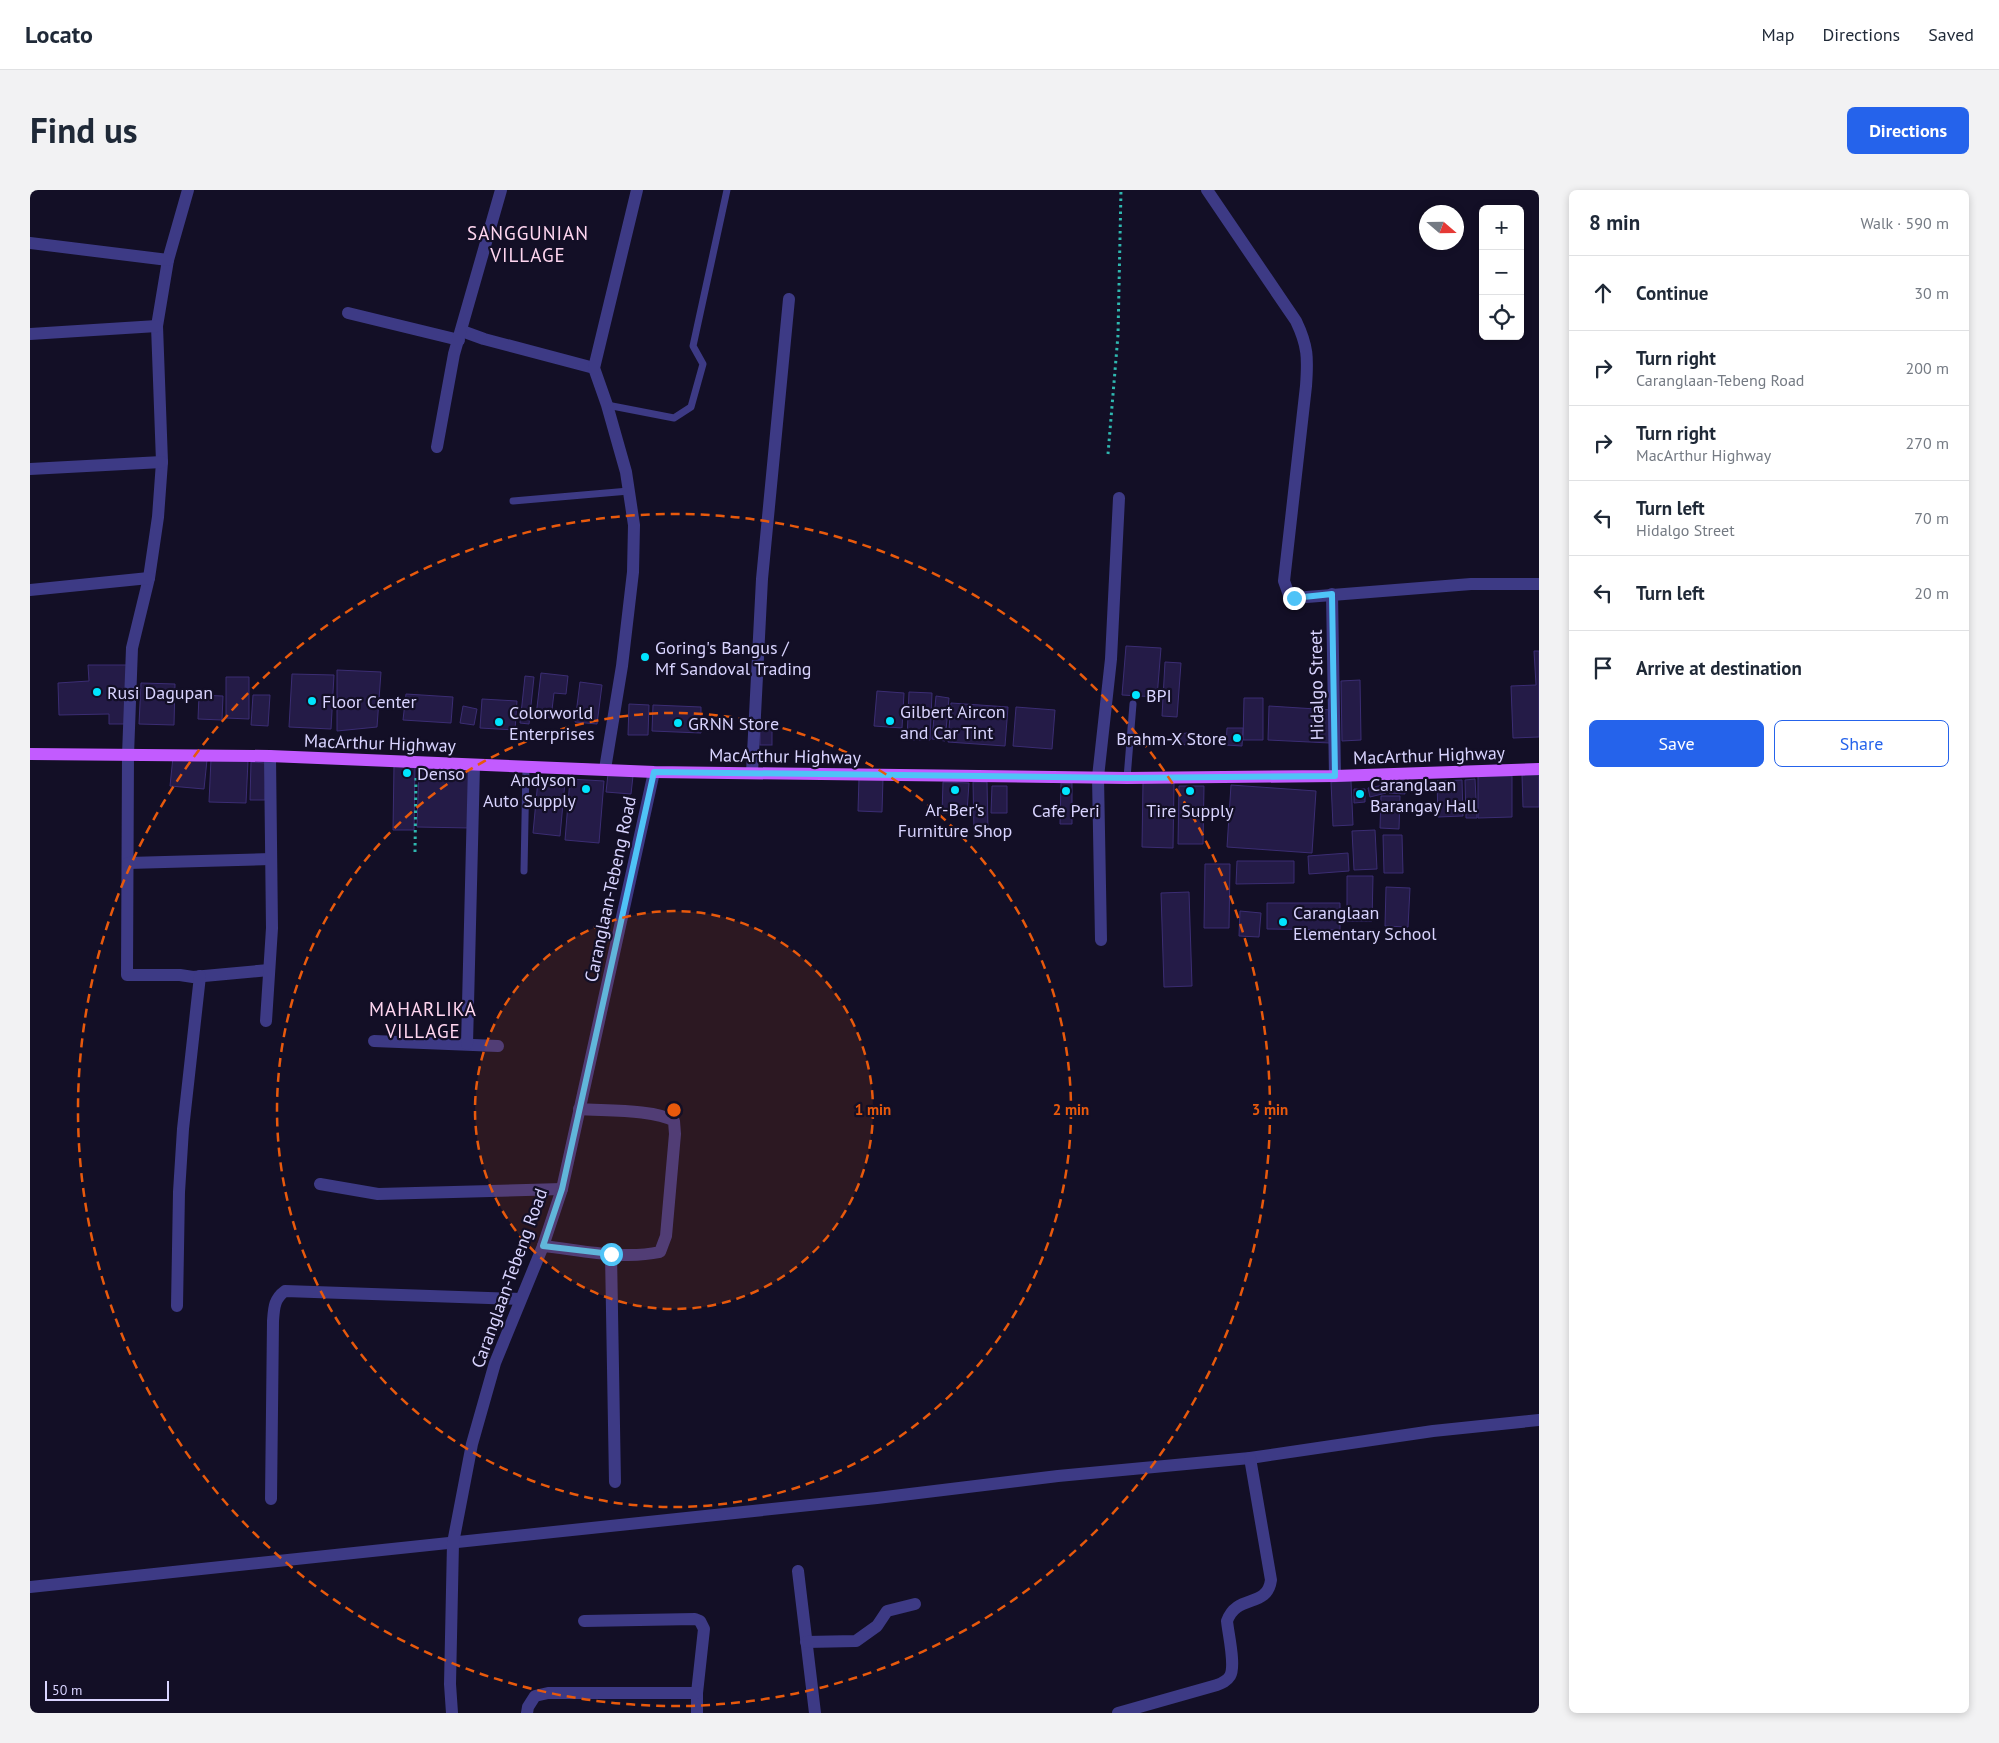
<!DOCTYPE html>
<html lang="en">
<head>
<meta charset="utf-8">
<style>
	body { margin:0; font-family:"PT Sans",sans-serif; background:#f2f2f3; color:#1f2937 }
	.controls { position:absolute; right:15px; top:15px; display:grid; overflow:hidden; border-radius:8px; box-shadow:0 2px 8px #0003 }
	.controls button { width:45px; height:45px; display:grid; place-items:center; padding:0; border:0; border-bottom:1px solid #e0e1e3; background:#fff; color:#1f2937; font:25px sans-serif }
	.compass { position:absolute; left:1389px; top:15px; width:45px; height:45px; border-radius:50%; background:#fff; box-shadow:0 2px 8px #0003; rotate:110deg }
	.scale { position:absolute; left:15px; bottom:12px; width:124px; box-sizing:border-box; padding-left:5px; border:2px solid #d9d4ff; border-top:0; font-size:14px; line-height:18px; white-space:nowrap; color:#d9d4ff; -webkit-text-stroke:4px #130f26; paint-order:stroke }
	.stop { position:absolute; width:15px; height:15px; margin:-11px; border:4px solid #4fc3f7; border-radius:50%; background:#fff }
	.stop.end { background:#4fc3f7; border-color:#fff; box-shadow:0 1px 5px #0008 }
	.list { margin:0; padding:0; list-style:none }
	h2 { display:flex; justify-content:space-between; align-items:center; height:65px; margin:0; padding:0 20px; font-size:21px }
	h2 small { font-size:16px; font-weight:400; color:#747a83 }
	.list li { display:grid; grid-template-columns:32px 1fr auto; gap:15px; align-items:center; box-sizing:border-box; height:75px; padding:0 20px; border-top:1px solid #e0e1e3 }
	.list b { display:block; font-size:19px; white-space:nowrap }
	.list p { margin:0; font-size:16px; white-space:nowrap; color:#747a83 }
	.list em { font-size:16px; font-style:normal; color:#747a83 }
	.actions { display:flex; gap:10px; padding:15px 20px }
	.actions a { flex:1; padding:11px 0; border:1px solid #2563eb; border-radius:8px; text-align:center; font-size:18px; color:#2563eb }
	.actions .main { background:#2563eb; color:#fff }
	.icon { flex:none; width:28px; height:28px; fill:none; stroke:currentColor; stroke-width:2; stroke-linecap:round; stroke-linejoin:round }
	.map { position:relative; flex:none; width:1509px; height:1523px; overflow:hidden; border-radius:8px }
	header { display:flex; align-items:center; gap:30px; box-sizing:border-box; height:70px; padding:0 25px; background:#fff; border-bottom:1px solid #e0e1e3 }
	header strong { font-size:24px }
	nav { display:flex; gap:28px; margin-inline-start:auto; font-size:18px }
	.intro { display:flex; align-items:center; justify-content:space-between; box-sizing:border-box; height:120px; padding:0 30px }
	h1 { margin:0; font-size:35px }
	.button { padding:12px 22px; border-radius:8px; background:#2563eb; color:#fff; font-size:18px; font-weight:700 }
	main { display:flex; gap:30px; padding:0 30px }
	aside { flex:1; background:#fff; border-radius:8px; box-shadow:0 2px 8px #0003 }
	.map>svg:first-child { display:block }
	.building { fill:#241b47; stroke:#3b2d73 }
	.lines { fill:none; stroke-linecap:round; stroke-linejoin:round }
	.path { stroke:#2fb8b0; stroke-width:3; stroke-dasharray:2.5 4; stroke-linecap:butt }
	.service { stroke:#3d3a85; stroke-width:7 }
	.minor { stroke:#3d3a85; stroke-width:12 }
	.primary { stroke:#c25bff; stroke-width:12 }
	.route { stroke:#4fc3f7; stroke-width:6 }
	.ring { fill:none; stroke:#e8590c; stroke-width:2.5; stroke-dasharray:9 6 }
	.poi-dot { fill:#00e5ff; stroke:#130f26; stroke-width:2 }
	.labels { text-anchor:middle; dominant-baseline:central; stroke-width:4.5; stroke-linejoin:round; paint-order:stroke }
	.poi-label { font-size:18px; fill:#d9d4ff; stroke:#130f26; text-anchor:start }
	.street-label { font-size:18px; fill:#d9d4ff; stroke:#130f26 }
	.neighbourhood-label { font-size:19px; letter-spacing:1px; fill:#ffd6f0; stroke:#130f26 }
	.centre { fill:#e8590c; stroke:#130f26; stroke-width:2.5 }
	.ring-label { font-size:15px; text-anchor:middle; font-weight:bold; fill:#e8590c; stroke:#130f26; stroke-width:4.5; stroke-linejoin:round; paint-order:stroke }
</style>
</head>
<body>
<header>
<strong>Locato</strong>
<nav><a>Map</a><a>Directions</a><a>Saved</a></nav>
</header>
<div class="intro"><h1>Find us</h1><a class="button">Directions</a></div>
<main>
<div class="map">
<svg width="1509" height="1523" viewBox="0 0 1509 1523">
	<rect width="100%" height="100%" fill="#130f26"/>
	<!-- building -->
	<g class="building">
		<polygon points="1096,456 1131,458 1127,507 1092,505"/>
		<polygon points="1504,461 1509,461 1509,547 1483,548 1481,496 1506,495"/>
		<polygon points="1135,472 1151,473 1147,527 1132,526"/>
		<polygon points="58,475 98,475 95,534 79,534 79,524 29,525 28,493 59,491"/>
		<polygon points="307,480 351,482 347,537 307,541"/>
		<polygon points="511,483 538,486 536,504 524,503 521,528 506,526"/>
		<polygon points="262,484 304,485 301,539 259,537"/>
		<polygon points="495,486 504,487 499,534 490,533"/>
		<polygon points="196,487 219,487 219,529 196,528"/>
		<polygon points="1330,490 1331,550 1312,551 1311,491"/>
		<polygon points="550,492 572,495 567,534 545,532"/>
		<polygon points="111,493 145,494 144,535 109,534"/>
		<polygon points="847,501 874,503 872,538 844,536"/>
		<polygon points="879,502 902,503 900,550 877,550"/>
		<polygon points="376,504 423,507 421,533 373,530"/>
		<polygon points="169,505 193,506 192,530 168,529"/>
		<polygon points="223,505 240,505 238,536 221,535"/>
		<polygon points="906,506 919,508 915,551 902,549"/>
		<polygon points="1214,508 1233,508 1233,550 1213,550"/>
		<polygon points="452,509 487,511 485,540 450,538"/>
		<polygon points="921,513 978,517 975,556 918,552"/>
		<polygon points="599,514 619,515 618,545 598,545"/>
		<polygon points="623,515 671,517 671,543 622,541"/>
		<polygon points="433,516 447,519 444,535 430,533"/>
		<polygon points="1239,516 1302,520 1300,553 1238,550"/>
		<polygon points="986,517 1025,520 1022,559 983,556"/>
		<polygon points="1197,538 1213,538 1212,556 1196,555"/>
		<rect x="730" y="539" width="12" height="16"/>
		<polygon points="1163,542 1164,554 1151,555 1150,544"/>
		<polygon points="143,567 177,570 174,599 140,596"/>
		<polygon points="181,569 218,571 216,613 179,612"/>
		<polygon points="221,572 236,573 235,610 220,610"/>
		<polygon points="364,575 385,576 384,640 363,640"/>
		<polygon points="389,576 443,577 441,638 387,637"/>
		<polygon points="578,584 603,586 601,604 576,602"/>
		<polygon points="1492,585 1509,585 1509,617 1493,617"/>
		<polygon points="1448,586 1482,586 1482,627 1448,628"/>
		<polygon points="829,588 853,588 852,622 828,621"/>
		<polygon points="540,589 574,591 569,653 535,650"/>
		<polygon points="1445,589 1447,628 1436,628 1435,590"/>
		<polygon points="508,590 535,592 530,646 503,643"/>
		<polygon points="1360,590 1376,591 1375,604 1359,603"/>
		<polygon points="1432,590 1433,626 1408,627 1407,591"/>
		<polygon points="1321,591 1323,635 1303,636 1301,592"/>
		<polygon points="913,592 939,593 937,622 912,623"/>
		<polygon points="943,592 957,592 958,641 944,641"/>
		<polygon points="1113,592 1144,593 1143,658 1112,657"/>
		<polygon points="1031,593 1042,593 1042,634 1030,634"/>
		<polygon points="1201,595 1286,601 1282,663 1197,657"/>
		<polygon points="1354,595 1356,603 1340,607 1338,598"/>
		<polygon points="962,596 977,596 977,623 961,623"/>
		<polygon points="1149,596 1174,596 1173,654 1148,654"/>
		<polygon points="1324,599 1335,599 1335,612 1324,613"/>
		<polygon points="1351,606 1370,606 1369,639 1350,638"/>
		<polygon points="1345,640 1347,679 1324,680 1322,641"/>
		<polygon points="1353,645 1372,645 1373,683 1354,683"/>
		<polygon points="1318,663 1319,681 1279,684 1278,666"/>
		<polygon points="1207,671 1264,671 1264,693 1206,694"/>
		<polygon points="1175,674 1200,674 1199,738 1174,738"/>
		<polygon points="1317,686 1343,686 1342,731 1317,731"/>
		<polygon points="1356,697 1380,698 1378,737 1355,736"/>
		<polygon points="1159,702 1162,796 1134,797 1131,703"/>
		<polygon points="1237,713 1310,713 1310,740 1237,739"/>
		<polygon points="1210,721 1231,723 1229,747 1209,746"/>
	</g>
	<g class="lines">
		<!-- path -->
		<g class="path">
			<polyline points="1078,264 1088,145 1091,0"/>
			<polyline points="385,662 386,585"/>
		</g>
		<!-- service -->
		<g class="service">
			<polyline points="577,215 644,228 661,217 673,174 663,156 697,0"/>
			<polyline points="483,311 599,301"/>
			<polyline points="1097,588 1103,514"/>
			<polyline points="494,681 496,577"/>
		</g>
		<!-- minor -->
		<g class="minor">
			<polyline points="158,0 138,70 127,136 132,272 128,327 119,388 102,458 98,565 97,785 150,785 163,787 239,780"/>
			<path d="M1177,0l89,131c12,25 12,37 10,65l-22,195 5,14 5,3 177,-14h68"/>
			<polyline points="0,53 138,70"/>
			<polyline points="318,123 429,150"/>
			<polyline points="432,141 454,149 564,178"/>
			<polyline points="0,144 127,136"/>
			<polyline points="407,257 424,164 471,0"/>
			<polyline points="0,279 132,272"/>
			<polyline points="0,400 119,388"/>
			<polyline points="1302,404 1305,586"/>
			<polyline points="575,579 592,476 603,382 604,335 596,282 577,215 564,178 607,0"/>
			<polyline points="722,583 732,389 759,109"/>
			<polyline points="98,673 241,669"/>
			<polyline points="1071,750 1068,587 1081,469 1089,308"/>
			<polyline points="236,831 242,738 240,566"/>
			<polyline points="344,851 468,856"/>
			<polyline points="437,854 444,575"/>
			<polyline points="290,994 348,1004 532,999"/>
			<path d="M513,1056c38,4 79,14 117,6l6,-16 9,-102 -1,-13c-19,-12 -71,-10 -95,-12"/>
			<polyline points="581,1064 585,1292"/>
			<polyline points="147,1116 149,1002 153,939 170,786"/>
			<path d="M241,1309l2,-178c1,-13 1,-22 12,-30l235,8"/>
			<polyline points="768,1381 785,1523"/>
			<polyline points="0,1397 847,1308 1028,1286 1220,1268 1403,1241 1509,1230"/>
			<polyline points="554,1431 665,1429 670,1431 674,1439 667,1503 667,1523"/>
			<polyline points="776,1452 826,1451 847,1436 857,1421 885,1414"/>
			<polyline points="422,1523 420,1494 423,1353 442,1254 465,1173 513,1056 532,999 624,582"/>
			<polyline points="497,1523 498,1517 505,1506 518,1503 667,1503"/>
			<path d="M1088,1523l99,-28c5,-2 10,-4 13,-9 6,-10 -2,-43 -3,-55 10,-28 40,-12 44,-41l-21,-122"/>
		</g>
		<!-- primary -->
		<polyline class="primary" points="0,564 240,566 624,582 1097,588 1305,586 1509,579"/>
	</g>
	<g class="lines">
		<!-- route -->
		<polyline class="route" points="581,1064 513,1056 532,999 624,582 1097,588 1305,586 1302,404 1264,408"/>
	</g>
	<!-- distance rings -->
	<circle cx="644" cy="920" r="199" fill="#e8590c" fill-opacity=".12"/>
	<g class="ring">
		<circle cx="644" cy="920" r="199"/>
		<circle cx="644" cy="920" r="397"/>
		<circle cx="644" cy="920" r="596"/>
	</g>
	<!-- markers -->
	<g class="poi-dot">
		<circle cx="615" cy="467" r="5"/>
		<circle cx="67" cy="502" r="5"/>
		<circle cx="1106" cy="505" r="5"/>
		<circle cx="282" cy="511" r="5"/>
		<circle cx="860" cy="531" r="5"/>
		<circle cx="469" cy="532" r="5"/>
		<circle cx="648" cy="533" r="5"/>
		<circle cx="1207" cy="548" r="5"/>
		<circle cx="377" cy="583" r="5"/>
		<circle cx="556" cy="599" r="5"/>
		<circle cx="925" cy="600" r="5"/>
		<circle cx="1036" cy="601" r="5"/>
		<circle cx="1160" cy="601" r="5"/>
		<circle cx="1330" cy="604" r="5"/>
		<circle cx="1253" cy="732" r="5"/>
	</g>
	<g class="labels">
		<!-- poi labels -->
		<g class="poi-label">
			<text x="625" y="457">Goring's Bangus /<tspan x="625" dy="21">Mf Sandoval Trading</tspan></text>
			<text x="77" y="502">Rusi Dagupan</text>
			<text x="1116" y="505">BPI</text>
			<text x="292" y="511">Floor Center</text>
			<text x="870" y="521">Gilbert Aircon<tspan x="870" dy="21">and Car Tint</tspan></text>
			<text x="479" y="522">Colorworld<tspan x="479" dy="21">Enterprises</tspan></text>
			<text x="658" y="533">GRNN Store</text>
			<text x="1197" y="548" text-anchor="end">Brahm-X Store</text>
			<text x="387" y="583">Denso</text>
			<text x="546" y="589" text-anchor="end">Andyson<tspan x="546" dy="21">Auto Supply</tspan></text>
			<text x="1340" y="594">Caranglaan<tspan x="1340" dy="21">Barangay Hall</tspan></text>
			<text x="925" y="619" text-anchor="middle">Ar-Ber's<tspan x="925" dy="21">Furniture Shop</tspan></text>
			<text x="1036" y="620" text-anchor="middle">Cafe Peri</text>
			<text x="1160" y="620" text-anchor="middle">Tire Supply</text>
			<text x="1263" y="722">Caranglaan<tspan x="1263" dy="21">Elementary School</tspan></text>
		</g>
		<!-- street labels -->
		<g class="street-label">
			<text transform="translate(1286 495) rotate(-91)">Hidalgo Street</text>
			<text transform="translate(350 553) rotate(2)">MacArthur Highway</text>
			<text transform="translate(1399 565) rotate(-2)">MacArthur Highway</text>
			<text transform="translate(755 566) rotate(1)">MacArthur Highway</text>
			<text transform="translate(580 699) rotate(-78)">Caranglaan-Tebeng Road</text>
			<text transform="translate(479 1088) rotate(-70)">Caranglaan-Tebeng Road</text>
		</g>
		<!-- neighbourhood labels -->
		<g class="neighbourhood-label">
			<text x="498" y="43">SANGGUNIAN<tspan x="498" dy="22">VILLAGE</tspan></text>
			<text x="393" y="819">MAHARLIKA<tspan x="393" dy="22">VILLAGE</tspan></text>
		</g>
	</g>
	<circle cx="644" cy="920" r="8" class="centre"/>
	<g class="ring-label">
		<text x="843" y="925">1 min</text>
		<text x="1041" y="925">2 min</text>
		<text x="1240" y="925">3 min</text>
	</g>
</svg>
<div class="controls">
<button>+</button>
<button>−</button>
<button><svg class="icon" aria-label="locate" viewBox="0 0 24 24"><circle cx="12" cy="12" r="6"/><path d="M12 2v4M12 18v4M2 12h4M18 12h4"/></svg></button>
</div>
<svg class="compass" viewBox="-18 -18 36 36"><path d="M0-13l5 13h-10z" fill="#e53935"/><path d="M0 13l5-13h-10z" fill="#747a83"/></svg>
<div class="scale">50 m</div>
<div class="stop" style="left:581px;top:1064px"></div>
<div class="stop end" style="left:1264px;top:408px"></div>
</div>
<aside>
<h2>8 min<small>Walk · 590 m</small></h2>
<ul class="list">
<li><svg class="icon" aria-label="ahead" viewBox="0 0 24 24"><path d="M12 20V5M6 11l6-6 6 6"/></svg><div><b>Continue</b></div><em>30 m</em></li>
<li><svg class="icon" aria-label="right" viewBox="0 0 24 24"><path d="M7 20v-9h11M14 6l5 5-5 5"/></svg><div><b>Turn right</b><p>Caranglaan-Tebeng Road</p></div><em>200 m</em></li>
<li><svg class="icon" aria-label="right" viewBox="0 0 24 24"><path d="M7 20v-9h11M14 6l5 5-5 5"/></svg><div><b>Turn right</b><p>MacArthur Highway</p></div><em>270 m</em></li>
<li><svg class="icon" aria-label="left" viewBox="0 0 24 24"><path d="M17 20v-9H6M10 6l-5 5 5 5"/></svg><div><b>Turn left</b><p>Hidalgo Street</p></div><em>70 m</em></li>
<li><svg class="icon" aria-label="left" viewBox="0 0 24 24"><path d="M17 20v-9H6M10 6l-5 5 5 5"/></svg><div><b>Turn left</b></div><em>20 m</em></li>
<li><svg class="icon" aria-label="arrive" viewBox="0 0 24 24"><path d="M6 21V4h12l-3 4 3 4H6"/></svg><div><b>Arrive at destination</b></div></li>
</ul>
<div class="actions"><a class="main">Save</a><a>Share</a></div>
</aside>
</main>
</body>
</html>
